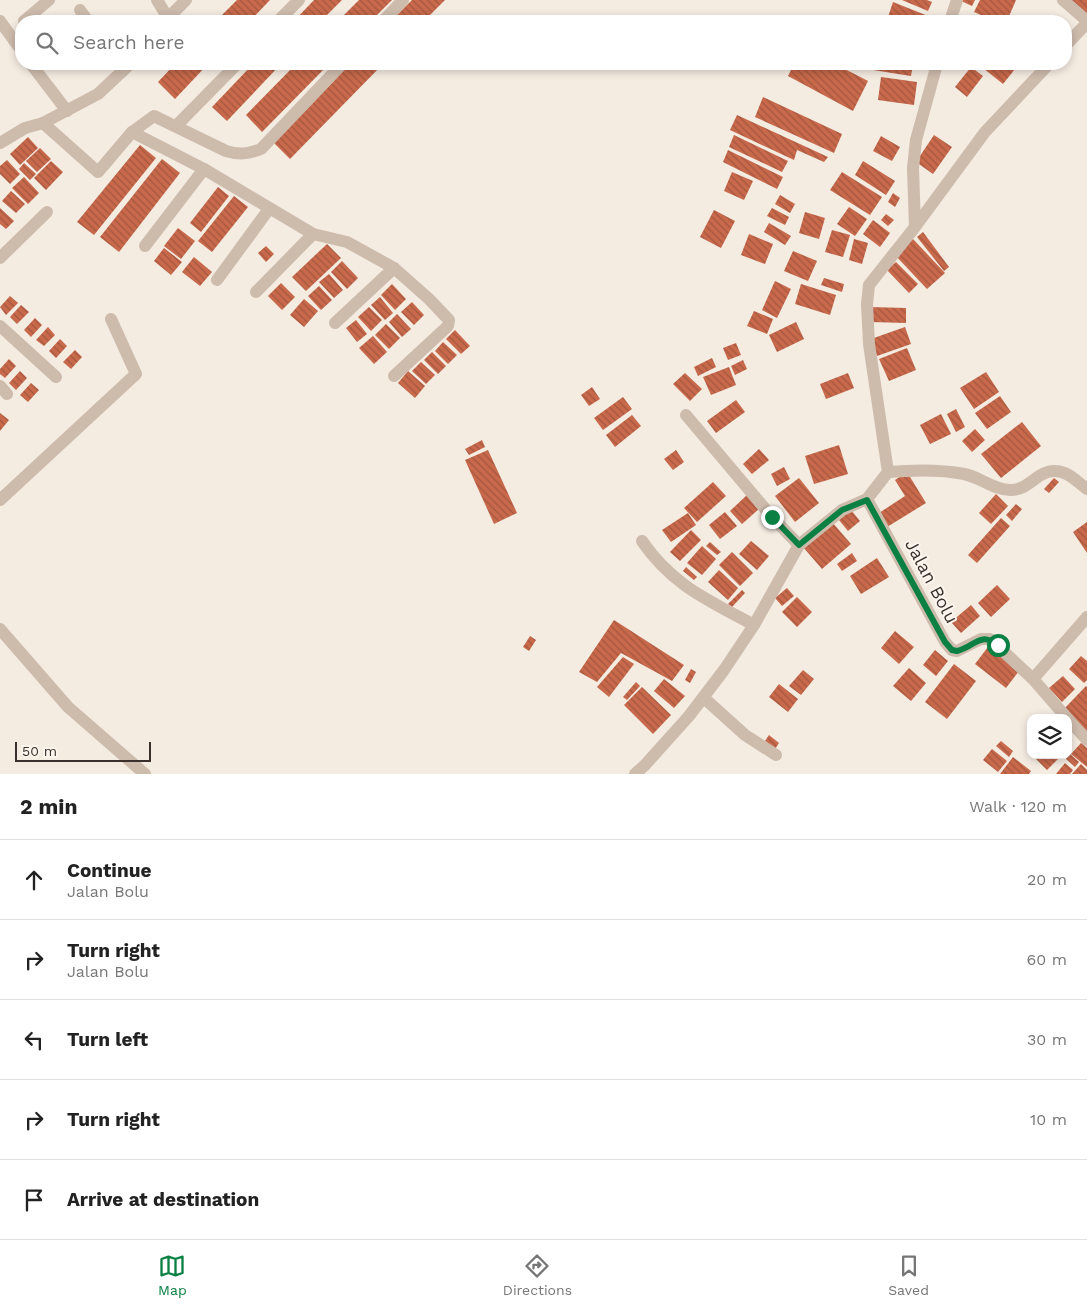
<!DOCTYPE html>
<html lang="en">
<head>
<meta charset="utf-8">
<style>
	body { margin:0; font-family:"Work Sans",sans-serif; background:#f6f6f6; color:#222 }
	.controls { position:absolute; right:15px; bottom:15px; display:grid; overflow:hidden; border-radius:10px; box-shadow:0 2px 8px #0003 }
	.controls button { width:45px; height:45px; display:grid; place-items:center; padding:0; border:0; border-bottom:1px solid #e0e0e0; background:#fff; color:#222; font:25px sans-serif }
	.scale { position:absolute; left:15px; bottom:12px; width:136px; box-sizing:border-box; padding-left:5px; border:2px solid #3b302b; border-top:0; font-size:14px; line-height:18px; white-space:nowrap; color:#3b302b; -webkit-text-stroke:4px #fbf5ee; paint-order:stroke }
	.stop { position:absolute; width:15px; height:15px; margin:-11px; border:4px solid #0b8043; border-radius:50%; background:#fff }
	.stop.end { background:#0b8043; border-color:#fff; box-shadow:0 1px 5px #0008 }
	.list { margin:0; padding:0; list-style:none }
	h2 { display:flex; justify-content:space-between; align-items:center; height:65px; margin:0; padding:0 20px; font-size:21px }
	h2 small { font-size:16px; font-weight:400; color:#767676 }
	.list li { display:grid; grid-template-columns:32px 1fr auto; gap:15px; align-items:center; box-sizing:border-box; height:80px; padding:0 20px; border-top:1px solid #e0e0e0 }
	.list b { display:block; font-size:19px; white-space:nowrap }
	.list p { margin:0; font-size:16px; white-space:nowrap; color:#767676 }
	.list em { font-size:16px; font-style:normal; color:#767676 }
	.icon { flex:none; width:28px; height:28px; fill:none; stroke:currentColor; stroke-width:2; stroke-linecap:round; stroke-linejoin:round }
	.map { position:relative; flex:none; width:1087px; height:774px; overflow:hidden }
	.search { position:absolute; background:#fff; box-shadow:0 2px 8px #0003; left:15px; right:15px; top:15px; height:55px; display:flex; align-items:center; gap:12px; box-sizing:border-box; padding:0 18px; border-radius:20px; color:#767676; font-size:19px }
	.sheet { height:465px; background:#fff }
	nav { display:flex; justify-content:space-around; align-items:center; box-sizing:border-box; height:70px; border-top:1px solid #e0e0e0; background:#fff; font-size:14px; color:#767676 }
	nav a { display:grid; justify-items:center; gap:2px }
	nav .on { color:#0b8043 }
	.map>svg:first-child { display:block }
	.building { fill:url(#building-back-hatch) }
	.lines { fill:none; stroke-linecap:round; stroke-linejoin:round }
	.street { stroke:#cdbbac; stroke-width:12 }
	.route { stroke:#0b8043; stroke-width:6 }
	.labels { text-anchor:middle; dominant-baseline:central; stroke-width:4; stroke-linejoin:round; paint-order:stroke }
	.street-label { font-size:18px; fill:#3b302b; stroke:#fbf5ee }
</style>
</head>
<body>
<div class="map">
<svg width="1087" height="774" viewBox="0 0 1087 774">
	<defs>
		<pattern id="building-back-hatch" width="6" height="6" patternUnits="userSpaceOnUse" patternTransform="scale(1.25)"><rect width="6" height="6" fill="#c8694b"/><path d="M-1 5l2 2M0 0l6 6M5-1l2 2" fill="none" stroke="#a4573f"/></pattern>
	</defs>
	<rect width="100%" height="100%" fill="#f4ebe1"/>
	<!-- building -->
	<g class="building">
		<polygon points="237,0 270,0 250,21 216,21"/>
		<polygon points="314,0 342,0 321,21 294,21"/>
		<polygon points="359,0 392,0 371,21 338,21"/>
		<polygon points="412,0 445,0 424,21 391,21"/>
		<polygon points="902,0 927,0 932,2 928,11"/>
		<polygon points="959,0 975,0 972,6"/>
		<polygon points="980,0 1016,0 1007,21 994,21 974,12"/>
		<polygon points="1069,0 1087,0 1087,15"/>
		<polygon points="893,2 928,16 926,21 899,21 888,17"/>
		<polygon points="175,64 208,64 175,99 158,82"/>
		<polygon points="253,64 281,64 227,121 212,107"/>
		<polygon points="296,64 329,64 262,132 246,115"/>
		<polygon points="350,64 383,64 290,159 274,143"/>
		<polygon points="794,64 835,64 868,81 853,111 788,76"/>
		<polygon points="874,64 913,64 911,76 873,70"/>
		<polygon points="978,64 1008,64 1015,69 1003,84"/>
		<polygon points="971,67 983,76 967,97 955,87"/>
		<polygon points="881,77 917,82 914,105 878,100"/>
		<polygon points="763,97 842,134 834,153 755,117"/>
		<polygon points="737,115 828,157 824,162 797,150 794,160 730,130"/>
		<polygon points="734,135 788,161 782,172 729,147"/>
		<polygon points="934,135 952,147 933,174 916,162"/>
		<polygon points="881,136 900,147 892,161 873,151"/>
		<polygon points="28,137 38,148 20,165 10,154"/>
		<polygon points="140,145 156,158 94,235 77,222"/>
		<polygon points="40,148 51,159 37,172 26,161"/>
		<polygon points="728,150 783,177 777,189 723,162"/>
		<polygon points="162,159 180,173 119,252 100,237"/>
		<polygon points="7,160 20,174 10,184 0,174 0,166"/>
		<polygon points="51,161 63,172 46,190 34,178"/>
		<polygon points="863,161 895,181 886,195 855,175"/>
		<polygon points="24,163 36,174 30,180 19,169"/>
		<polygon points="732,172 753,181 744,200 724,191"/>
		<polygon points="842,172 882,197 870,215 830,190"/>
		<polygon points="24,177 39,193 28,204 12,188"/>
		<polygon points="218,187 229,196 201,232 190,223"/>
		<polygon points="11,191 25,204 16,213 2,201"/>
		<polygon points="893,193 900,198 895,207 888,202"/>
		<polygon points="780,195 795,204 790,213 775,204"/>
		<polygon points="234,196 248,207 212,252 198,241"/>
		<polygon points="849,207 867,219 855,236 837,224"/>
		<polygon points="0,208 14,221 6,229 0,224"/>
		<polygon points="772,208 789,217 785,225 767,216"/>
		<polygon points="714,210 735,221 721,248 700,237"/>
		<polygon points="805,212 825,218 819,239 799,233"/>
		<polygon points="886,214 894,220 888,226 881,220"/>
		<polygon points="873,220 890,233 880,247 863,234"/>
		<polygon points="769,223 791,236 785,245 764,232"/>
		<polygon points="178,228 195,241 181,259 164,246"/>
		<polygon points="832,230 850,235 843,257 825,252"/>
		<polygon points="923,232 949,267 944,271 917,237"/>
		<polygon points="749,234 773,244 765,264 741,255"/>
		<polygon points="854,239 868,243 862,264 849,260"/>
		<polygon points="913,239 945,273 927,289 895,255"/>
		<polygon points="327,244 341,258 306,291 292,277"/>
		<polygon points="266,246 274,254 266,262 258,253"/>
		<polygon points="164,248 182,262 171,275 154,261"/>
		<polygon points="793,251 817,261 808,281 784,271"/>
		<polygon points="194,257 212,272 200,286 182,272"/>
		<polygon points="342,261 358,278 347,289 331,272"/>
		<polygon points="896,262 918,284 909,293 887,270"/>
		<polygon points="329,274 343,290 334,298 319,282"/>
		<polygon points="824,278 844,284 842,292 821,285"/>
		<polygon points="775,281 791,289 777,318 762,310"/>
		<polygon points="281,283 295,297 282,310 268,296"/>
		<polygon points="392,284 406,299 395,310 381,295"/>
		<polygon points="801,284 836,295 830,315 795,304"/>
		<polygon points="319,286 332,300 321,310 308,296"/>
		<polygon points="10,296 18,303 6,315 0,307"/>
		<polygon points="380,297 393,313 385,320 371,305"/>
		<polygon points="304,299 318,311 304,327 290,315"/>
		<polygon points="412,302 424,315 414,325 401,312"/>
		<polygon points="21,305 29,312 17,324 10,317"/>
		<polygon points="369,307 382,320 371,331 358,317"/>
		<polygon points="870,307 906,308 906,323 870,322"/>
		<polygon points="754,311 773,319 767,334 747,326"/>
		<polygon points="397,314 411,329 402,337 389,322"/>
		<polygon points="35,318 42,325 31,337 24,330"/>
		<polygon points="356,320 367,334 357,342 346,328"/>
		<polygon points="796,322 804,339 777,352 769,335"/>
		<polygon points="386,324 400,338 389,349 375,335"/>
		<polygon points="48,327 55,335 44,346 36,340"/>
		<polygon points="905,327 911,344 877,356 871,339"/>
		<polygon points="455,330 470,346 461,354 446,339"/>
		<polygon points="373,336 387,352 374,364 359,348"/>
		<polygon points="60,339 67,346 56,358 49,351"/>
		<polygon points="443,342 457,355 448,364 435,351"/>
		<polygon points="736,343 741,355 728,360 723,348"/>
		<polygon points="907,348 916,370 889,381 879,359"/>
		<polygon points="75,350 82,357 71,369 63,362"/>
		<polygon points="432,352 446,366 438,374 424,360"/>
		<polygon points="712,358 716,367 698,376 694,367"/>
		<polygon points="9,359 16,366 5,378 0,374 0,369"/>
		<polygon points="743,360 747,369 735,375 731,366"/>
		<polygon points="421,362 435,375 426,384 412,371"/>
		<polygon points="729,367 736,385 711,395 703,377"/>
		<polygon points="20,371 27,378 16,390 9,383"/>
		<polygon points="408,371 425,386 415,398 398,383"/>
		<polygon points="986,372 999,392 974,409 960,388"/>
		<polygon points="685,373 702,389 690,401 673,384"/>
		<polygon points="848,373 854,388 826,399 820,384"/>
		<polygon points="31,383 39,390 28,402 20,395"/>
		<polygon points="592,387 600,399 589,406 581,395"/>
		<polygon points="1000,396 1011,412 987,429 975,413"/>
		<polygon points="623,397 632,409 603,430 594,418"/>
		<polygon points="736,400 745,412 716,433 707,421"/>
		<polygon points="956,409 965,427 956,432 947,414"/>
		<polygon points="0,413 9,420 0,431"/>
		<polygon points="941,414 951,434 930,444 920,425"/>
		<polygon points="632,415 641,426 615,447 606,435"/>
		<polygon points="1022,422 1041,446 1001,478 981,454"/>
		<polygon points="975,429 985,440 972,452 962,441"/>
		<polygon points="482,440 485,447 469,455 465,449"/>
		<polygon points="839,445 848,474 814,484 805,456"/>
		<polygon points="759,449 769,460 752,474 743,464"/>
		<polygon points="488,450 517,513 494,524 465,460"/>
		<polygon points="676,450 684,462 673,470 664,459"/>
		<polygon points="784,467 790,479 777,486 771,474"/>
		<polygon points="907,472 926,503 887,527 879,513 905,496 895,480"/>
		<polygon points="799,478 819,503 795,522 775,496"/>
		<polygon points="1054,478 1059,482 1049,493 1044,489"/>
		<polygon points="713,482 726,496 697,522 684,508"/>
		<polygon points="996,494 1008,506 991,524 979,513"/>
		<polygon points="747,495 760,508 742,524 730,511"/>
		<polygon points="1016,504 1022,509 1012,521 1006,515"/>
		<polygon points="851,510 860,521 848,531 839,520"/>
		<polygon points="725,512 737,526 720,539 709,525"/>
		<polygon points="688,513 696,525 671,542 662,530"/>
		<polygon points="1001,518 1010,526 977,563 968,555"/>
		<polygon points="832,522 851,544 822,569 803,547"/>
		<polygon points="1087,522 1087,553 1073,532"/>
		<polygon points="691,530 701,540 680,561 670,552"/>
		<polygon points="751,541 769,556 757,570 739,554"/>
		<polygon points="710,542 721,552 717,555 706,546"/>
		<polygon points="702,546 716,559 702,575 687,563"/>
		<polygon points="732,552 753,573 740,586 719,565"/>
		<polygon points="852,553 857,561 842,571 837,564"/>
		<polygon points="877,558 889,577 861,594 850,576"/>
		<polygon points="686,567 697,577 694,580 683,571"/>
		<polygon points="719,570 738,588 728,600 708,582"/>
		<polygon points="997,585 1010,599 991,617 978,603"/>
		<polygon points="787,588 794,596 782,606 775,598"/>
		<polygon points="742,590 745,593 732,607 728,604"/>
		<polygon points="797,597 812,612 797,627 782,612"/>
		<polygon points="971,605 980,616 961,633 951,622"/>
		<polygon points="614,620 684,665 672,681 621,653 597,682 579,672"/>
		<polygon points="895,631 914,647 899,664 881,648"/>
		<polygon points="530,636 536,640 529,651 523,647"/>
		<polygon points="988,647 1019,671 1006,688 975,664"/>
		<polygon points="935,650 948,661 936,676 923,665"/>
		<polygon points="1081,656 1087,661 1087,680 1084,683 1069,669"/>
		<polygon points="623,657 634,664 609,697 597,687"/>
		<polygon points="954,664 976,681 947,719 925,702"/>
		<polygon points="909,668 926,683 911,701 893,686"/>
		<polygon points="691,669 696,672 690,683 685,680"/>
		<polygon points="803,670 814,679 801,695 789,686"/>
		<polygon points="1063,676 1075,689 1062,702 1049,688"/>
		<polygon points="664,679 685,696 674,708 654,691"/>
		<polygon points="636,682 640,686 627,700 623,697"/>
		<polygon points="779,684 798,699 788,712 769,697"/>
		<polygon points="1086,686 1087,687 1087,732 1063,710"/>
		<polygon points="642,687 671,715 653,734 624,705"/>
		<polygon points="769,735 779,743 775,749 765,741"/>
		<polygon points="1001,741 1013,751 1009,757 996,746"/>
		<polygon points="1081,743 1087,748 1087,767 1071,754"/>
		<polygon points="992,749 1007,761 998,772 983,760"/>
		<polygon points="1070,754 1079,762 1075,767 1066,759"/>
		<polygon points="1032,755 1062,755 1047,770"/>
		<polygon points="1013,757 1031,771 1029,774 1000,774"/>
		<polygon points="1065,763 1073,770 1070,774 1056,774"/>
		<polygon points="1081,764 1087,770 1087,774 1072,774"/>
	</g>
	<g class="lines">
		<!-- street -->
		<g class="street">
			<polyline points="157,0 168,18"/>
			<polyline points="1063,0 1087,21"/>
			<polyline points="80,10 88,21"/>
			<polyline points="0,21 21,50"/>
			<polyline points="24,21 49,0"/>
			<polyline points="165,21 186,0"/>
			<polyline points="278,21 299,0"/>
			<polyline points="383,21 403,0"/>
			<polyline points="950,21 957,0"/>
			<polyline points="1066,45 1087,23"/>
			<polyline points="31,64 67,111"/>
			<polyline points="43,123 98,94 130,64"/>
			<polyline points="177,125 237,64"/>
			<polyline points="132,132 204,169 313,234 347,242 394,268 429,299 449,320 448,326 394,376"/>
			<path d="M0,143l25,-15 18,-5 55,49 34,-40 22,-16 72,35c13,4 22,3 35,-2l81,-85"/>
			<polyline points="915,227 913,168 916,140 937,64"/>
			<polyline points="145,246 204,169"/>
			<polyline points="0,258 47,212"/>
			<polyline points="217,280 269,209"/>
			<polyline points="256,292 313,234"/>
			<polyline points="335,323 394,268"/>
			<polyline points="0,326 56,377"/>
			<polyline points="0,386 7,394"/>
			<polyline points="686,415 772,517 799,545"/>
			<path d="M888,472c24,-2 51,-3 76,2 16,3 30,16 46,16 18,1 28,-20 45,-19 13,0 22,11 32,18"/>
			<polyline points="867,499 945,642 952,650 957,651 981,639 990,639 1033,679 1067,718"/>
			<polyline points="0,500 136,374 111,319"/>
			<path d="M642,541c30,44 66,59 112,84"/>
			<polyline points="0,629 68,707 145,774"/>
			<polyline points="1033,679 1087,617"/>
			<polyline points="704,698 745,735 776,755"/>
			<polyline points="1068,719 1087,740"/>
			<polyline points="635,774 645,765 689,716 724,670 754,625 799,545 842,510 867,499 888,472 869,344 867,304 869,285 915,227 985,132 1049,64"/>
		</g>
	</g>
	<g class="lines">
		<!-- route -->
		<path class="route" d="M772,517l27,28 43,-35 25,-10 78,142 7,8 5,1c18,-4 22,-20 41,-6"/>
	</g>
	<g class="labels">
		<!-- street labels -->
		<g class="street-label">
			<text transform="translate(932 581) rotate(62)">Jalan Bolu</text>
		</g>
	</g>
</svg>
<div class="controls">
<button><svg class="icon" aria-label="layers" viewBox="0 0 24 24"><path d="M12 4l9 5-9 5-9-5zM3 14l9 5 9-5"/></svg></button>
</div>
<div class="scale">50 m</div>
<div class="stop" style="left:998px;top:645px"></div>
<div class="stop end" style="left:772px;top:517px"></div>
<div class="search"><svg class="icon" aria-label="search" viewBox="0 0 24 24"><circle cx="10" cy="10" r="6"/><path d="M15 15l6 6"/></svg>Search here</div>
</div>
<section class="sheet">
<h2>2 min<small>Walk · 120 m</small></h2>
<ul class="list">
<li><svg class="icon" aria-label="ahead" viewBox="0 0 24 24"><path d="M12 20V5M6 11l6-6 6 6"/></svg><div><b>Continue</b><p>Jalan Bolu</p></div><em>20 m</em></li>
<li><svg class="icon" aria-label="right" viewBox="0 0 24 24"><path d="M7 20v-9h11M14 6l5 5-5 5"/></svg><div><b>Turn right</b><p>Jalan Bolu</p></div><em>60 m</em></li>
<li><svg class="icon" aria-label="left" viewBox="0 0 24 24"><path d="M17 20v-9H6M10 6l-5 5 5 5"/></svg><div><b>Turn left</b></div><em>30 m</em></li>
<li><svg class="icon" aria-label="right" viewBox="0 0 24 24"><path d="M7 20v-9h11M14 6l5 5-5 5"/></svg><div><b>Turn right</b></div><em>10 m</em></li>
<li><svg class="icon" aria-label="arrive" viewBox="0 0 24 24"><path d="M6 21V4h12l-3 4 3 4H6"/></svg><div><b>Arrive at destination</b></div></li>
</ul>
</section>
<nav>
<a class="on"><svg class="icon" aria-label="map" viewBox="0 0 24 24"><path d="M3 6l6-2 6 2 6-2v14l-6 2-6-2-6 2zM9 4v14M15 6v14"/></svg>Map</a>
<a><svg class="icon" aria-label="directions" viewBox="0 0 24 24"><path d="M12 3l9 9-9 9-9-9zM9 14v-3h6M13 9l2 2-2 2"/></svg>Directions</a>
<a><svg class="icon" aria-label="saved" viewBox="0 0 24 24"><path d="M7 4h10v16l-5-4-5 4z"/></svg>Saved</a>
</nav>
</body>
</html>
